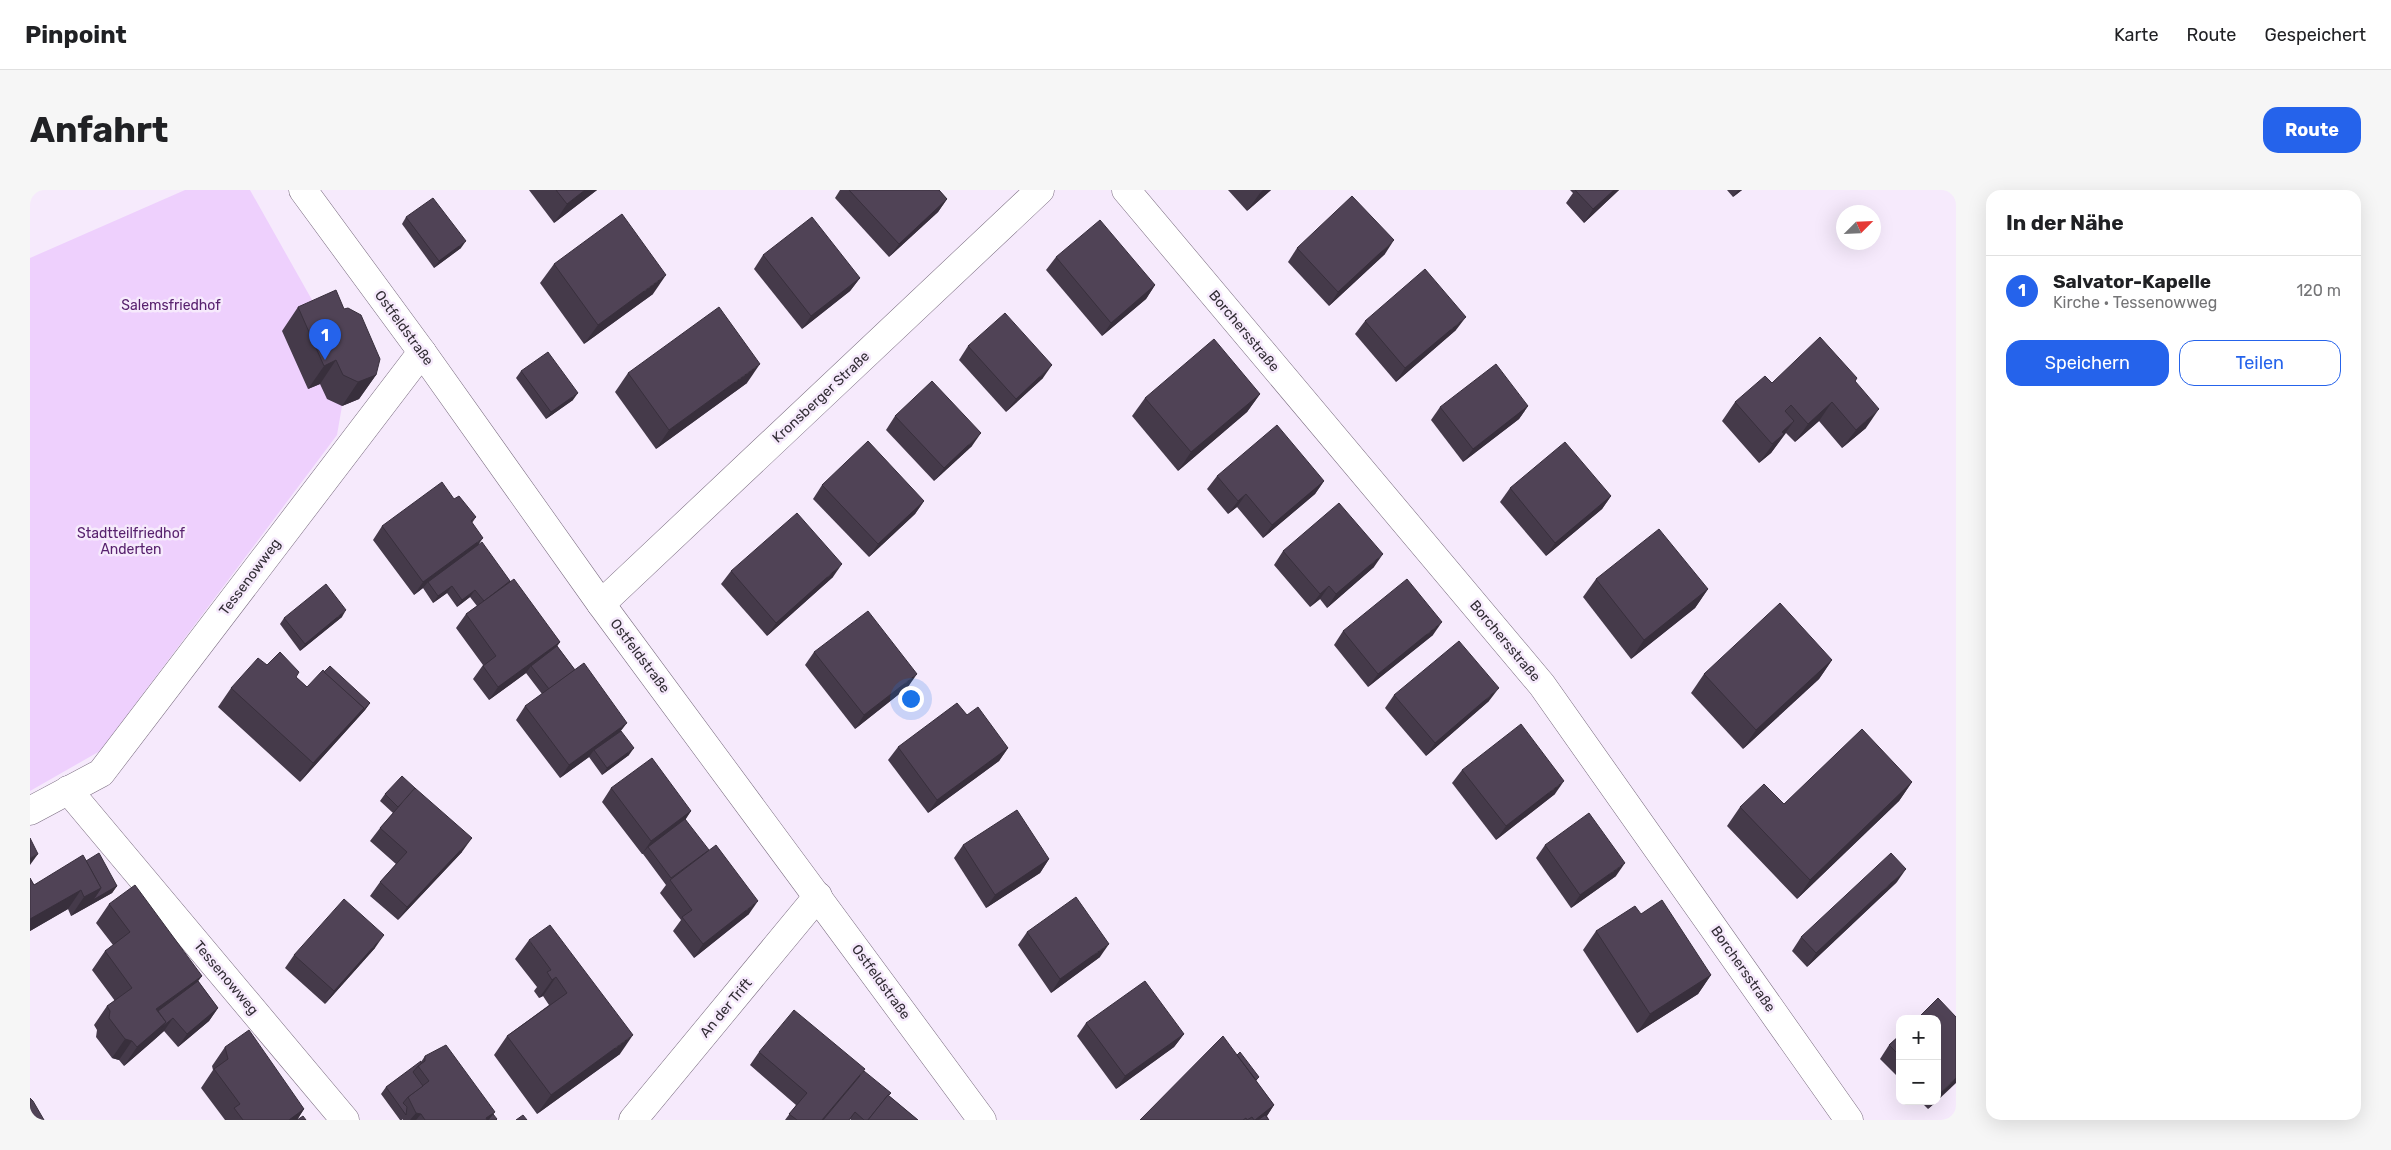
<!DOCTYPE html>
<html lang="de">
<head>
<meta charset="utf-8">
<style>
	body { margin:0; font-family:Rubik,sans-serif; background:#f6f6f6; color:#202124 }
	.controls { position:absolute; right:15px; bottom:15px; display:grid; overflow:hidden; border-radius:10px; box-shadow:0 5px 20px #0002 }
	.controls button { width:45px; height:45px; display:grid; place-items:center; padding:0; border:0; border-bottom:1px solid #e0e0e0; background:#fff; color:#202124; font:25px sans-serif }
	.compass { position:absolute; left:1806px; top:15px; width:45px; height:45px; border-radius:50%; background:#fff; box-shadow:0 5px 20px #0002; rotate:66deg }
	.you { position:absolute; left:880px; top:508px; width:18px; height:18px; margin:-12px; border:4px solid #fff; border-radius:50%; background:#1a73e8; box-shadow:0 0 0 8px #1a73e833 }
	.badge { display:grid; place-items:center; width:32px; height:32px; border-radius:50%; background:#2563eb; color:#fff; font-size:16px; font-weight:700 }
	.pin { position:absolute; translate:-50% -41px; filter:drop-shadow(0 1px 2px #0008) }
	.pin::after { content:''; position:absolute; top:26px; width:18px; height:15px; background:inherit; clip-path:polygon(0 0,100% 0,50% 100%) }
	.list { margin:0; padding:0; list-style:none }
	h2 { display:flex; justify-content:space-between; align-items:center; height:65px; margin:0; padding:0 20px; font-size:21px }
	h2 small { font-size:16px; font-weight:400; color:#757577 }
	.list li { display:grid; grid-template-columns:32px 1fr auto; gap:15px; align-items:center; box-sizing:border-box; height:70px; padding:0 20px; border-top:1px solid #e0e0e0 }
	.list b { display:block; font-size:19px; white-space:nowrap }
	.list p { margin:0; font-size:16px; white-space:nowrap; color:#757577 }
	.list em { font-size:16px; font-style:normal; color:#757577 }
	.actions { display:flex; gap:10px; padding:15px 20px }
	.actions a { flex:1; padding:11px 0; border:1px solid #2563eb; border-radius:15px; text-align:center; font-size:18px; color:#2563eb }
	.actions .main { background:#2563eb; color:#fff }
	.map { position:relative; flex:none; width:1926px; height:930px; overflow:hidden; border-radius:15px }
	header { display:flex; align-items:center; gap:30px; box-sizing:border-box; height:70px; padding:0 25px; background:#fff; border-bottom:1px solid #e0e0e0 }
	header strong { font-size:24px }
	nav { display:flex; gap:28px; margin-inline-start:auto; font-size:18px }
	.intro { display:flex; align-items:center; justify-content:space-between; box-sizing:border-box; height:120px; padding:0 30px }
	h1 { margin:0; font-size:35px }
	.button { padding:12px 22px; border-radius:15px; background:#2563eb; color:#fff; font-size:18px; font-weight:700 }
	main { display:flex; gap:30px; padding:0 30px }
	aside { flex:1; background:#fff; border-radius:15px; box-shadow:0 5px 20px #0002 }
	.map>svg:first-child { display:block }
	.green { fill:#eed0fd }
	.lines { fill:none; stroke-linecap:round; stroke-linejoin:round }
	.street-casing { stroke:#796b7f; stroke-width:29 }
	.street { stroke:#fff; stroke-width:28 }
	.wall { fill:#453a4a }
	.shaded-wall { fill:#382f3c }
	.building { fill:#504356; stroke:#382f3c }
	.labels { text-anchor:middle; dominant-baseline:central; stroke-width:5; stroke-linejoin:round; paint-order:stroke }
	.park-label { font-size:14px; fill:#58226e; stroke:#f6eafc }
	.street-label { font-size:14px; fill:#322d35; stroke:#f6eafc }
</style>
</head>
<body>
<header>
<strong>Pinpoint</strong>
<nav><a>Karte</a><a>Route</a><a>Gespeichert</a></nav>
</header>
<div class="intro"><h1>Anfahrt</h1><a class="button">Route</a></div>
<main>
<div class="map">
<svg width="1926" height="930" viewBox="0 0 1926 930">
	<rect width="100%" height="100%" fill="#f6eafc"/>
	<!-- green -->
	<polygon class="green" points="155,0 220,0 286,117 329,209 312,216 307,245 70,561 0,601 0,68"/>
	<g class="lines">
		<!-- street casing -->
		<g class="street-casing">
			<g id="street">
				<polyline points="273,0 392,162 571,414 952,930"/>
				<polyline points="1096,0 1512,495 1819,930"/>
				<polyline points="571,414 1010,0"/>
				<polyline points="38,600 315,930"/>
				<polyline points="0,621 71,583 392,162"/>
				<polyline points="603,930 788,706"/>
			</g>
		</g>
		<!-- street -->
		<use href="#street" class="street"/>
	</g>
	<!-- wall -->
	<g class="wall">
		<polygon points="499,0 567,0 524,33"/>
		<polygon points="810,0 909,0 917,9 908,22 859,67 805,8"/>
		<polygon points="1198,0 1241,0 1217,21"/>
		<polygon points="1540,0 1589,0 1554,33 1536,13 1543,3"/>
		<polygon points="1697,0 1712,0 1703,7"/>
		<polygon points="376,27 431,58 404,78 372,34"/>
		<polygon points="1267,58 1355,64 1299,116 1258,72"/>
		<polygon points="733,65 830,88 820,101 772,139 724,79"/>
		<polygon points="1026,67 1125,95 1116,109 1072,146 1016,80"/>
		<polygon points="524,74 623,104 554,154 510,93"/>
		<polygon points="268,117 314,119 346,185 329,209 312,216 297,209 290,194 278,199 252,141"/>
		<polygon points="1335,131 1426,140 1366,192 1325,144"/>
		<polygon points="938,156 1013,188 976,222 929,170"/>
		<polygon points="491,181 543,210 516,229 486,188"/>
		<polygon points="598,183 717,193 626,259 585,202"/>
		<polygon points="1827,188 1825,191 1836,238 1812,258 1789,231 1765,252 1756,243 1741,263 1729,273 1692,231 1705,212 1742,193"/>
		<polygon points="1230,204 1217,222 1148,281 1102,226 1115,208"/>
		<polygon points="1498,216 1489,229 1433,272 1401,230 1410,217"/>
		<polygon points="865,226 942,256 904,291 856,240"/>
		<polygon points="1187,286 1294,291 1285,304 1233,348 1207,317 1198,324 1177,299"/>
		<polygon points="792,295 894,311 885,324 839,367 783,309"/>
		<polygon points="1480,298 1581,306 1572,319 1516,366 1470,312"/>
		<polygon points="424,309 446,327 442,333 448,355 480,391 530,452 527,456 591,541 599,565 572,585 559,567 530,588 486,530 495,516 512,504 496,483 459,510 443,489 453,475 426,438 436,424 447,416 440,407 427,417 417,403 403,413 393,398 384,405 343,350 352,336"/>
		<polygon points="1253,361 1344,377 1297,418 1290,409 1280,417 1244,375"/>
		<polygon points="701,381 803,387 737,446 691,394"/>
		<polygon points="1566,389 1678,399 1665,418 1601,469 1553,407"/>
		<polygon points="312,427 270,461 250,434 254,428"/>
		<polygon points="1313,441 1403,445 1338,497 1304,455"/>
		<polygon points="784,462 878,497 825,539 775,475"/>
		<polygon points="1802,470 1789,489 1713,559 1661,503 1674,484"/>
		<polygon points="237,475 266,487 277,497 340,513 335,520 270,592 188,517 201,498"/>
		<polygon points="1364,505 1459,511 1396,566 1355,518"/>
		<polygon points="937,525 978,558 969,571 898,623 858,570 868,557"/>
		<polygon points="1432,580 1525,604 1466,650 1422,593"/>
		<polygon points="1882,592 1869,611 1767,709 1697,636 1710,617 1754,614"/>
		<polygon points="581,598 661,621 655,629 719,724 664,768 643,741 651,730 630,703 636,695 613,664 612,664 572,612"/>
		<polygon points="355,604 432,662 368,730 340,706 350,692 366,674 340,651 350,638 363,623 350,611"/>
		<polygon points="933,655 1019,669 1010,683 956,718 924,668"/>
		<polygon points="1515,655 1586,686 1541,718 1506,668"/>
		<polygon points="56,671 87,696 82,703 41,726 38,719 0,741 0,688 4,695"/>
		<polygon points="1867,692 1777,777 1762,761 1771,747"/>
		<polygon points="79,714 172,786 168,791 188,818 179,831 148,857 134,841 94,876 89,870 82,868 66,847 67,840 64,835 77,816 85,811 62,780 75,761 83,755 66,733"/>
		<polygon points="1611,724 1681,785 1668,804 1607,843 1553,760 1566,741"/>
		<polygon points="997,742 1070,767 1021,803 988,755"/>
		<polygon points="499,750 590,864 507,924 464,865 477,846 519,815 513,806 509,808 504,801 507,797 485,769"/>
		<polygon points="345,758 295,814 255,778 264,765"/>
		<polygon points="1056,833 1154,844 1144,857 1086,899 1047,846"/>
		<polygon points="1870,845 1870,889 1850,869 1859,855"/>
		<polygon points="195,857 274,919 267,930 195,930 171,898 183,880 182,876"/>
		<polygon points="729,862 830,886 859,906 888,930 821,930 820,929 819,930 755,930 766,915 720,875"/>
		<polygon points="1207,865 1229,887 1226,891 1244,915 1237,926 1239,930 1110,930"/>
		<polygon points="395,866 463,924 466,930 373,930 373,929 372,930 370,930 351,904 356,897 391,872"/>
		<polygon points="1890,911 1907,911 1898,919"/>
	</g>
	<!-- shaded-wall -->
	<g class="shaded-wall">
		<polygon points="555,0 567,0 524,33 537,14"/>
		<polygon points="1233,0 1241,0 1217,21 1230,3"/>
		<polygon points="1584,0 1589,0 1554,33 1563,19"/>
		<polygon points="1708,0 1712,0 1703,7"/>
		<polygon points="917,9 908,22 859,67 869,54"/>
		<polygon points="1364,50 1355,64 1299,116 1308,102"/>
		<polygon points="436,51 431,58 404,78 409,71"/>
		<polygon points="636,85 623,104 554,154 568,135"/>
		<polygon points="830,88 820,101 772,139 781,126"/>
		<polygon points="1125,95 1116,109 1072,146 1081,133"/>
		<polygon points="1436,127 1426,140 1366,192 1375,178"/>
		<polygon points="306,170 290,194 278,199 294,176"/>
		<polygon points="730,174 717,193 626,259 639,240"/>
		<polygon points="1022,175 1013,188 976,222 986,209"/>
		<polygon points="346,185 329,209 312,216 328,192"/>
		<polygon points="548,203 543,210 516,229 521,222"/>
		<polygon points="1230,204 1217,222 1148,281 1161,262"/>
		<polygon points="1802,212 1789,231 1765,252 1778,234"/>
		<polygon points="1498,216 1489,229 1433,272 1443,259"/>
		<polygon points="1849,219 1836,238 1812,258 1826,240"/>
		<polygon points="1764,231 1741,263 1729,273 1752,242"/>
		<polygon points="951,243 942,256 904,291 914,278"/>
		<polygon points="1294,291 1285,304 1233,348 1242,335"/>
		<polygon points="1216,304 1207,317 1198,324 1208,311"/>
		<polygon points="1581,306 1572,319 1516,366 1525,353"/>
		<polygon points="894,311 885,324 839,367 848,354"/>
		<polygon points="453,348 444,361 398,392 393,398 384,405 393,392"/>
		<polygon points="1353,364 1344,377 1297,418 1306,404"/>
		<polygon points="812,374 803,387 737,446 746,433"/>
		<polygon points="422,396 417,403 403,413 408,406"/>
		<polygon points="1299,396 1290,409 1280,417 1290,404"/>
		<polygon points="1678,399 1665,418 1601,469 1614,450"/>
		<polygon points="445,400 440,407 427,417 432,410"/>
		<polygon points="316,420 312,427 270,461 275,454"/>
		<polygon points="1412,432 1403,445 1338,497 1348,484"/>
		<polygon points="530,452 521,465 501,476 496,483 459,510 468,497"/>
		<polygon points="1802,470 1789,489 1713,559 1726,540"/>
		<polygon points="887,484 878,497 825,539 834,525"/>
		<polygon points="1469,498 1459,511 1396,566 1405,553"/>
		<polygon points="340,513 335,520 270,592 283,573 334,518"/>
		<polygon points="597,533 587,546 564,560 559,567 530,588 539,575"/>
		<polygon points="604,558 599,565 572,585 577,578"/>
		<polygon points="978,558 969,571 898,623 907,610"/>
		<polygon points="1534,591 1525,604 1466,650 1476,636"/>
		<polygon points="1882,592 1869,611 1767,709 1780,690"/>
		<polygon points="661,621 652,635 618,657 612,664 621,651"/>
		<polygon points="442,648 432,662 368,730 377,717"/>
		<polygon points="8,664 0,675 0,668"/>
		<polygon points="1019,669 1010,683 956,718 965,705"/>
		<polygon points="1595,673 1586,686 1541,718 1550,705"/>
		<polygon points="1876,679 1867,692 1777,777 1786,763"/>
		<polygon points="87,696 82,703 41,726 54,707 71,698"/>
		<polygon points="51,700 38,719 0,741 0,729"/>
		<polygon points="728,711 719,724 664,768 673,754"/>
		<polygon points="354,745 345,758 295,814 304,801"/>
		<polygon points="1079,754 1070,767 1021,803 1030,789"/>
		<polygon points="1681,785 1668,804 1607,843 1620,824"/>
		<polygon points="172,786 158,804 126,829 126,819"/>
		<polygon points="526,787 513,806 509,808 522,790"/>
		<polygon points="188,818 179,831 148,857 157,844"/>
		<polygon points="143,828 134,841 123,851 132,837"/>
		<polygon points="136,832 123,851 94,876 107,857"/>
		<polygon points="1154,844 1144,857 1086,899 1095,886"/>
		<polygon points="603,845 590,864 507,924 521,905"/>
		<polygon points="95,849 102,851 89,870 82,868"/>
		<polygon points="1926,888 1926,893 1907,911 1907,906"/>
		<polygon points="1904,911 1907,911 1898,919"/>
		<polygon points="1244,915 1234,930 1225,930"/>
		<polygon points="274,919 267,930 259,930"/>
		<polygon points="465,922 459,930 455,930 456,928"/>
		<polygon points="386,923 391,924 386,930 380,930"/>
	</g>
	<!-- building -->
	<g class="building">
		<polygon points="526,0 555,0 537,14"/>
		<polygon points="819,0 909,0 917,9 869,54"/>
		<polygon points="1545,0 1584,0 1563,19"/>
		<polygon points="1322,6 1364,50 1308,102 1267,58"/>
		<polygon points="403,8 436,51 409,71 376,27"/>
		<polygon points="592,24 636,85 568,135 524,74"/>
		<polygon points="782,27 830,88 781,126 733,65"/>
		<polygon points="1070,30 1125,95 1081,133 1026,67"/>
		<polygon points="1395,79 1436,127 1375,178 1335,131"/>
		<polygon points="306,100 314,119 318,118 331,125 350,169 346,185 328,192 313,185 306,170 294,176 268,117"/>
		<polygon points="689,117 730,174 639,240 598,183"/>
		<polygon points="975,123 1022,175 986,209 938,156"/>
		<polygon points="1790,147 1827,188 1825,191 1849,219 1826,240 1802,212 1778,234 1761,215 1755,221 1764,231 1752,242 1754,244 1742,254 1705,212 1735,186 1742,193"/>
		<polygon points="1184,149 1230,204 1161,262 1115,208"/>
		<polygon points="518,162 548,203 521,222 491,181"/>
		<polygon points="1466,174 1498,216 1443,259 1410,217"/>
		<polygon points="902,191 951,243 914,278 865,226"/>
		<polygon points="1247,235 1294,291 1242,335 1216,304 1208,311 1187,286"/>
		<polygon points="838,251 894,311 848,354 792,295"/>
		<polygon points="1535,252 1581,306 1525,353 1480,298"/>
		<polygon points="412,292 424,309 429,306 446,327 441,331 453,348 393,392 352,336"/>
		<polygon points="1309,313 1353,364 1306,404 1299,396 1290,404 1253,361"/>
		<polygon points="767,323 812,374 746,433 701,381"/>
		<polygon points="1629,339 1678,399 1614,450 1566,389"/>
		<polygon points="452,352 480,391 454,411 445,400 432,410 422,396 408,406 398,392"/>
		<polygon points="484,389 530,452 468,497 453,476 466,466 436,424"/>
		<polygon points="1377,389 1412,432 1348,484 1313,441"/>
		<polygon points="296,394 316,420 275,454 254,428"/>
		<polygon points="1750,413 1802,470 1726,540 1674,484"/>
		<polygon points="838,421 887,484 834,525 784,462"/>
		<polygon points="1429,451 1469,498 1405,553 1364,505"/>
		<polygon points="527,456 545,480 519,499 501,476"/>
		<polygon points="250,462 269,482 266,487 277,497 293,480 334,518 283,573 201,498 228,468 237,475"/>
		<polygon points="554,473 597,533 539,575 495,516"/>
		<polygon points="300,476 340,513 325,529 334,518 294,482"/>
		<polygon points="927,513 937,525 948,517 978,558 907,610 868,557"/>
		<polygon points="1491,534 1534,591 1476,636 1432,580"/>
		<polygon points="1832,539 1882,592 1780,690 1710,617 1734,594 1754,614"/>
		<polygon points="591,541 604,558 577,578 564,560"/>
		<polygon points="622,568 661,621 621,651 581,598"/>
		<polygon points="372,586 386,599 385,598 368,617 355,604"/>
		<polygon points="385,598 442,648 377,717 350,692 377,662 350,638"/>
		<polygon points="987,620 1019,669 965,705 933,655"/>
		<polygon points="1559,623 1595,673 1550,705 1515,655"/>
		<polygon points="655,629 679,660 641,688 618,657"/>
		<polygon points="0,648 8,664 0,668"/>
		<polygon points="686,655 728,711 673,754 652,727 662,720 640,690"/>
		<polygon points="69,663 87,696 63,710 71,698 56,671"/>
		<polygon points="1861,663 1876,679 1786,763 1771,747"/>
		<polygon points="53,665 71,698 54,707 51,700 0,729 0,688 4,695"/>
		<polygon points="105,695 172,786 126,819 136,832 107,857 102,851 95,849 79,828 80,821 77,816 102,798 75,761 100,742 79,714"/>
		<polygon points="1046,707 1079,754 1030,789 997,742"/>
		<polygon points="314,709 354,745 304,801 264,765"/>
		<polygon points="1632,710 1681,785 1620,824 1566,741 1605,716 1611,724"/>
		<polygon points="520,735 603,845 521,905 477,846 537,803 526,787 522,790 517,782 521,780 499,750"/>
		<polygon points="168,791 188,818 157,844 143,828 132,837 136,832 128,821"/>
		<polygon points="1115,791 1154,844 1095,886 1056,833"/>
		<polygon points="1908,808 1926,827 1926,888 1907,906 1907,829 1887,829"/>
		<polygon points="764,820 835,879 792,930 767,930 759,924 777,903 729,862"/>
		<polygon points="219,840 274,919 259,930 213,930 204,918 210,914 184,879 198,869 195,857"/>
		<polygon points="1870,845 1870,866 1859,855"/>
		<polygon points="1193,846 1244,915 1225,930 1224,930 1222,927 1217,930 1216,928 1213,930 1110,930"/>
		<polygon points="416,855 465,922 456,928 457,930 395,930 391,924 386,923 378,907 399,891 388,876 395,871 395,866"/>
		<polygon points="1210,862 1229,887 1226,890 1207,865"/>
		<polygon points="391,871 391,874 388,876 383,882 393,896 378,907 373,913 377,917 376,925 356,897"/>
		<polygon points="834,881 861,903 859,905 858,905 838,930 834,930 825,922 819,930 793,930"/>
		<polygon points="858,905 888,930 838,930"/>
		<polygon points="0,908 3,911 14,930 0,930"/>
		<polygon points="463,924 467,929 466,930 458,930"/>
		<polygon points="493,925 497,930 486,930"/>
		<polygon points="1235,925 1239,930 1228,930"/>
		<polygon points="273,926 276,930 267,930"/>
	</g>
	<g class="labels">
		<!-- park labels -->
		<g class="park-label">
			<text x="141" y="115">Salemsfriedhof</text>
			<text x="101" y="343">Stadtteilfriedhof<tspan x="101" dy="16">Anderten</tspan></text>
		</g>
		<!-- street labels -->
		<g class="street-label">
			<text transform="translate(374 138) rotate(54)">Ostfeldstraße</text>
			<text transform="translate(1214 141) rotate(50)">Borchersstraße</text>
			<text transform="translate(791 207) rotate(-43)">Kronsberger Straße</text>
			<text transform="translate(220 387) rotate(-53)">Tessenowweg</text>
			<text transform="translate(1475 451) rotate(50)">Borchersstraße</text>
			<text transform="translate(610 466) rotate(53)">Ostfeldstraße</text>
			<text transform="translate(1713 779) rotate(55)">Borchersstraße</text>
			<text transform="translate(196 788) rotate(50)">Tessenowweg</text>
			<text transform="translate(851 792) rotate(54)">Ostfeldstraße</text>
			<text transform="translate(696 818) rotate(-50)">An der Trift</text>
		</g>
	</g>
</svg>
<div class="controls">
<button>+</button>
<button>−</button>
</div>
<svg class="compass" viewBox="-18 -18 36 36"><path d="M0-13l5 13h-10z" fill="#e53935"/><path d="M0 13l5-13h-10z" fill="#757577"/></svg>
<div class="you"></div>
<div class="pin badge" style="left:295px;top:170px">1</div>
</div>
<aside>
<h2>In der Nähe<small></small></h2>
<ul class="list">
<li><span class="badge">1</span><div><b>Salvator-Kapelle</b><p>Kirche · Tessenowweg</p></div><em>120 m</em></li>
</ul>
<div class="actions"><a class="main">Speichern</a><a>Teilen</a></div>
</aside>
</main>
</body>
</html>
